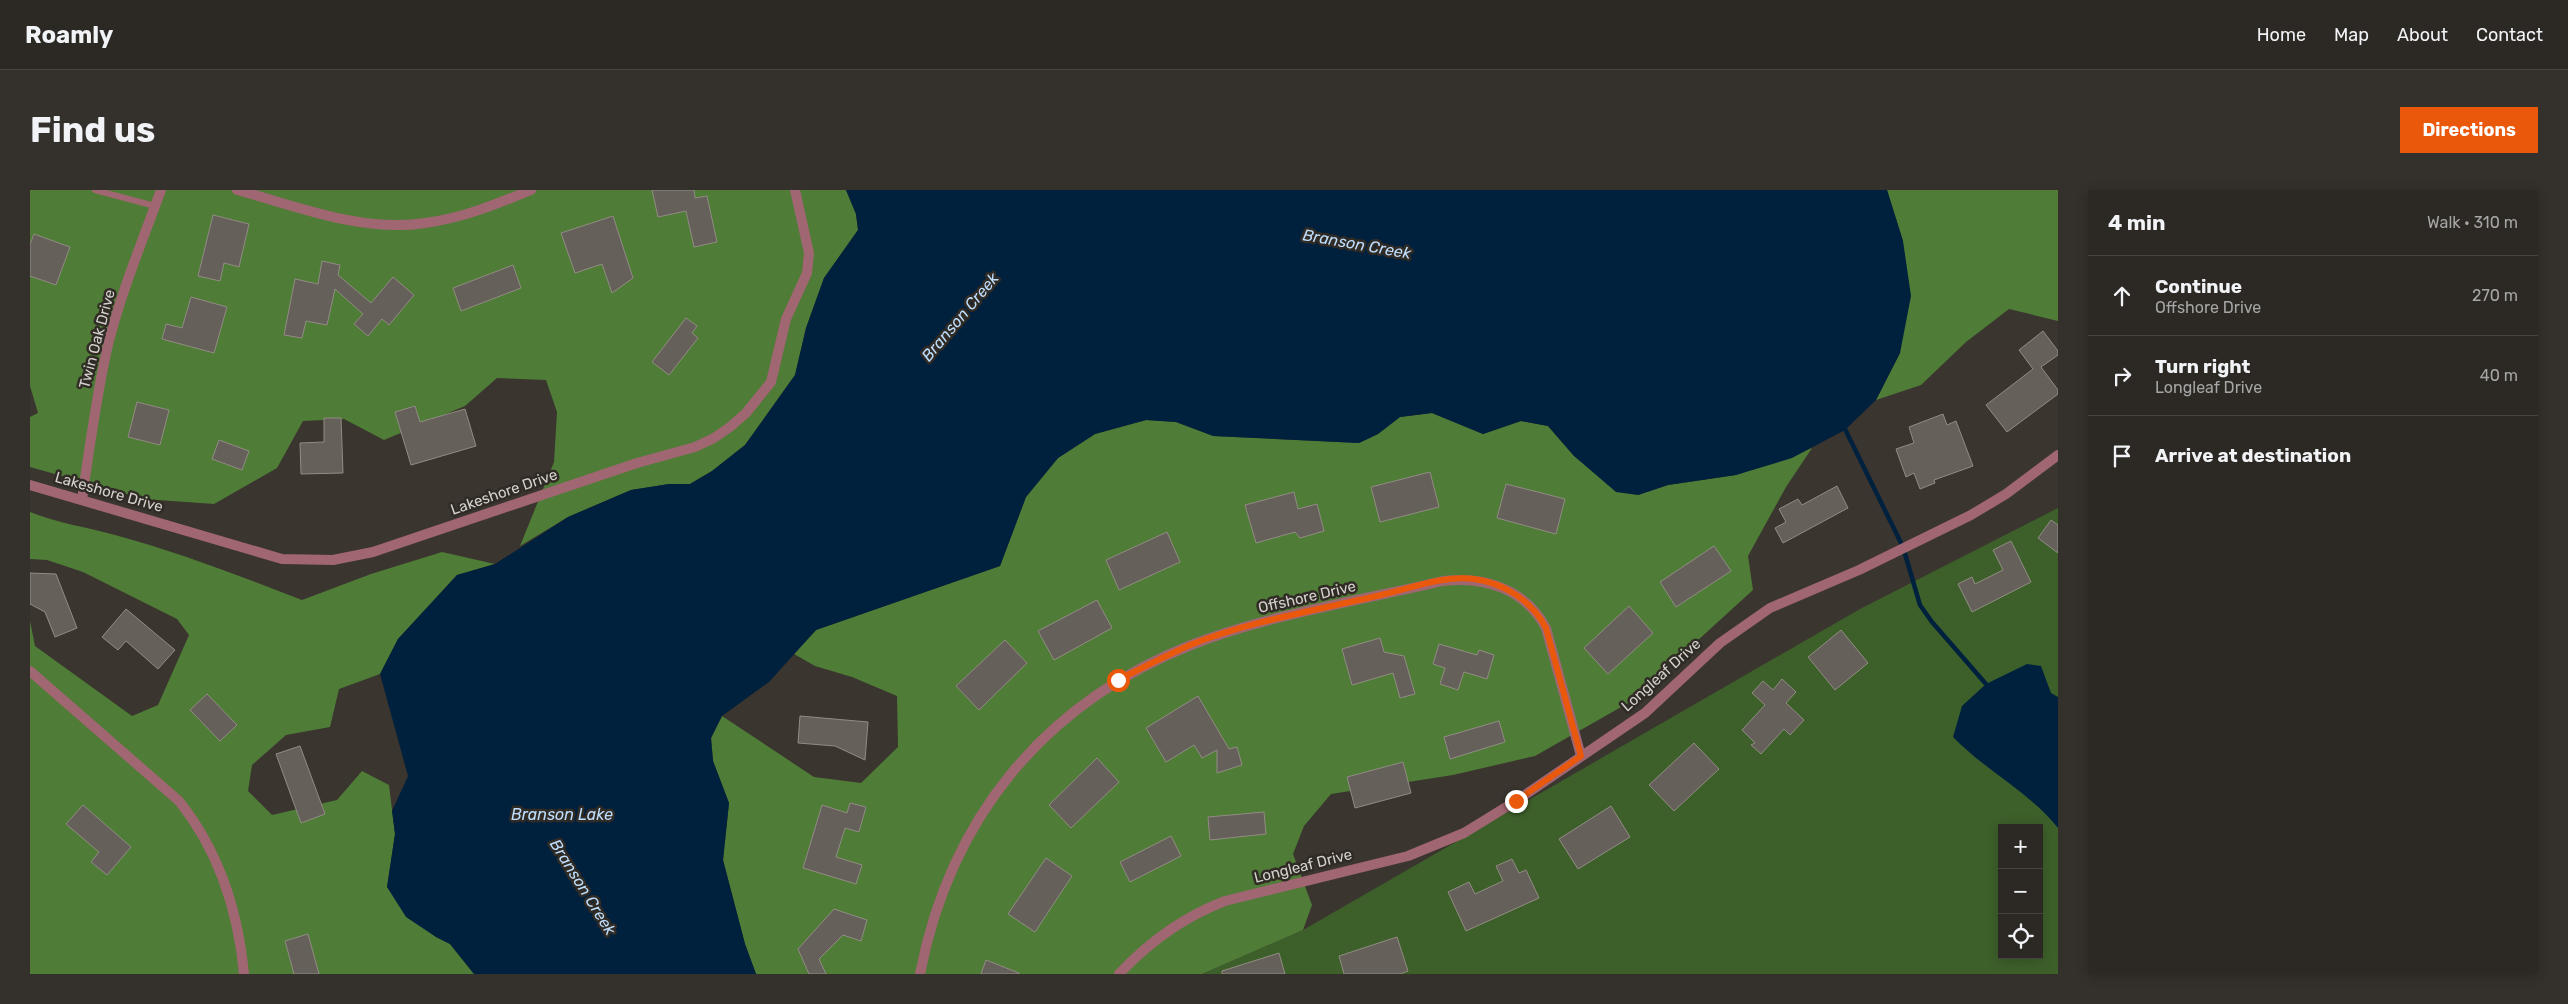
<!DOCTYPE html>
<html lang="en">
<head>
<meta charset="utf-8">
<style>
	body { margin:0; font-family:Rubik,sans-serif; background:#34302b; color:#f1f3f6 }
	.controls { position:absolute; right:15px; bottom:15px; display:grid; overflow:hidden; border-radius:0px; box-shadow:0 2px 12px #0003 }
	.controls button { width:45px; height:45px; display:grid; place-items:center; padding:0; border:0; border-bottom:1px solid #484441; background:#2c2823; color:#f1f3f6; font:25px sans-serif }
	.stop { position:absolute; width:15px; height:15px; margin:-11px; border:4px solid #ea580c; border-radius:50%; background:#fff }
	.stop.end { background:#ea580c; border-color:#fff; box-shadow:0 1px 5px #0008 }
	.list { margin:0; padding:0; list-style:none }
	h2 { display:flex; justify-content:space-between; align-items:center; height:65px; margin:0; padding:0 20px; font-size:21px }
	h2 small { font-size:16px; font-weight:400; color:#a6a6a6 }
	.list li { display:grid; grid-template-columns:32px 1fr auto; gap:15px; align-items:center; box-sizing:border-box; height:80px; padding:0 20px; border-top:1px solid #484441 }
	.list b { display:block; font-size:19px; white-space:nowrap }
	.list p { margin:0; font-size:16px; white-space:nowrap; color:#a6a6a6 }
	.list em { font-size:16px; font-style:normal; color:#a6a6a6 }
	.icon { flex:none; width:28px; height:28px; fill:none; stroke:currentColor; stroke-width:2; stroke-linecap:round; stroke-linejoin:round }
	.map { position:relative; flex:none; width:2028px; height:784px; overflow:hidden; border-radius:0px }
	header { display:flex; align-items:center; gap:30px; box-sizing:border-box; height:70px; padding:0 25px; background:#2c2823; border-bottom:1px solid #484441 }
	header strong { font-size:24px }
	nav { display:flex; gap:28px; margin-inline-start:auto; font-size:18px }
	.intro { display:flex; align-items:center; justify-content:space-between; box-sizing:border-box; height:120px; padding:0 30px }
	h1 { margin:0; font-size:35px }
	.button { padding:12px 22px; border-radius:0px; background:#ea580c; color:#fff; font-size:18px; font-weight:700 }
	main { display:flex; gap:30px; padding:0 30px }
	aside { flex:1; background:#2c2823; border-radius:0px; box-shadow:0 2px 12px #0003 }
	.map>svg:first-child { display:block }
	.green { fill:#3d602a; fill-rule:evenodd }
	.forest { fill:#4f7c37 }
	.water { fill:#00213d }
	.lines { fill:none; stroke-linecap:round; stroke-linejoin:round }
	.stream { stroke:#00213d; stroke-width:4.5 }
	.building { fill:#656059; stroke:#928c84 }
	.lane { stroke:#a06671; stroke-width:6 }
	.street { stroke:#a06671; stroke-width:10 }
	.route { stroke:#ea580c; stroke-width:6 }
	.labels { text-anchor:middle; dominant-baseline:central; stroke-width:5; stroke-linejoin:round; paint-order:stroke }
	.street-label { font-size:15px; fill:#d4d1cd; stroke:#302b25 }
	.water-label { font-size:16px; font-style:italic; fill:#bedefe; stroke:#302b25 }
</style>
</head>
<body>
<header>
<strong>Roamly</strong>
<nav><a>Home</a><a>Map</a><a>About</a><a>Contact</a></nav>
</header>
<div class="intro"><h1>Find us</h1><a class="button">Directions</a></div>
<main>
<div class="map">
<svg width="2028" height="784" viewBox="0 0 2028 784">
	<rect width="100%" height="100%" fill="#3a352f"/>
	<!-- green -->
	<path class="green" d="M2028,318v466h-856l101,-44 557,-321zM1972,638h37v127h-37z"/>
	<!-- forest -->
	<g class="forest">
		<polygon points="0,0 816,0 826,24 828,40 794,88 776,138 765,185 715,255 682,281 660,294 639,294 601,300 538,327 490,356 524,272 527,222 516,190 467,188 435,216 354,250 314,229 273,231 247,278 184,314 114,309 0,277 0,227 8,223 0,196"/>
		<polygon points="1857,0 2028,0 2028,131 1979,119 1936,152 1891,195 1846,210 1870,163 1873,51"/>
		<polygon points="1402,223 1453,244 1491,231 1518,236 1544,266 1608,305 1638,295 1706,285 1782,258 1756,297 1718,366 1723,400 1600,512 1505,566 1423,585 1301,604 1274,636 1263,664 1282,715 1273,740 1172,784 726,784 715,754 693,670 699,613 683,571 681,548 692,526 784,587 831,593 868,557 867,506 822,487 785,476 764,464 786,440 970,376 996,307 1028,268 1065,244 1116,230 1146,232 1184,246 1329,253 1348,244 1370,227"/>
		<path d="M0,322c27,11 56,15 85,23 63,17 125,41 187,65l69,-26 71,-22 53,12 -38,11 -59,64 -18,35 -41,15 -9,38 -44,8 -34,30 -4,26 24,24 65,-15 25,-29 27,14 6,49 -8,53 49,50 14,7 24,30h-444v-353l5,25 97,70 26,-11 31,-70 -12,-16 -94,-47 -36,-12 -17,-1z"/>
	</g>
	<!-- water -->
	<g class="water">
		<polygon points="816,0 1857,0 1873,51 1881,106 1870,163 1846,210 1815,240 1762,268 1706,285 1638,295 1608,305 1586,302 1544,266 1518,236 1491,231 1453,244 1402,223 1370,227 1348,244 1329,253 1183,246 1146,232 1116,230 1065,244 1028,268 996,307 970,376 786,440 739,492 692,526 681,548 683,571 699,613 693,670 715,754 726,784 444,784 420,754 406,747 376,727 357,697 365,644 362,621 378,586 350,484 368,449 427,385 465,374 538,327 601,300 639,294 660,294 682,281 715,255 765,185 776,138 794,88 828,40 826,24"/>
		<path d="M1997,474l14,2 10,27 7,4v131c-30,-37 -72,-57 -105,-91l9,-31 24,-22z"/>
	</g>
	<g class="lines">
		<!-- stream -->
		<polyline class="stream" points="1813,235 1873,357 1890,415 1902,432 1956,494"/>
	</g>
	<!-- building -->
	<g class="building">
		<polygon points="622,0 664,0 665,8 677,6 687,52 664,57 656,21 628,27"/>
		<polygon points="183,25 219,34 209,77 194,73 190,91 168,86"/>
		<polygon points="583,26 603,88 582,103 572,74 545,83 531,43"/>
		<polygon points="4,44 40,57 26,95 0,86 0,54"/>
		<polygon points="292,71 310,75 308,85 341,113 363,87 384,105 359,135 352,129 338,146 324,134 333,124 305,99 297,135 276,131 272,148 254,145 265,89 288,94"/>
		<polygon points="483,75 491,98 431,121 423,98"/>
		<polygon points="161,107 197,117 184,163 132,149 136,134 152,138"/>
		<polygon points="656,128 667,136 662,143 668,148 639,185 622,172"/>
		<polygon points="2013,141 2028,161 2028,165 2011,177 2028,200 2028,204 1977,242 1956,215 2003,179 1989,160"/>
		<polygon points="107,212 139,220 130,255 98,247"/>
		<polygon points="385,216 390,232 435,219 446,256 381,275 365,222"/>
		<polygon points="1913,224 1917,235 1926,231 1943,276 1904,290 1905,293 1890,299 1884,283 1876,287 1866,259 1884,253 1879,237"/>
		<polygon points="294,228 311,228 313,283 271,284 270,253 294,252"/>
		<polygon points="189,250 219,261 212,280 182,269"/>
		<polygon points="1400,282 1409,317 1350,332 1341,297"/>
		<polygon points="1476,294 1535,309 1526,344 1467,328"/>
		<polygon points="1807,296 1818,318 1753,353 1745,338 1756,332 1749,319 1768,309 1772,315"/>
		<polygon points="1264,302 1268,319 1287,314 1294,341 1270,348 1265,342 1226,353 1215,315"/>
		<polygon points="2021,330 2028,335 2028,363 2008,348"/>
		<polygon points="1137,342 1150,372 1089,400 1076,370"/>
		<polygon points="1981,351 2001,392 1942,422 1928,394 1942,387 1945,394 1973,380 1963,360"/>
		<polygon points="1684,356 1701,381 1646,417 1630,392"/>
		<polygon points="0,383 26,384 47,438 25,447 15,422 0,414"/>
		<polygon points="1067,410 1082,438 1024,470 1008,441"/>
		<polygon points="1599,416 1623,443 1578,484 1554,458"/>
		<polygon points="96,419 145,460 128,479 96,451 88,460 72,447"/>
		<polygon points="1811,440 1838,473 1805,500 1778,467"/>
		<polygon points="1350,448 1354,462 1374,466 1385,504 1370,508 1363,483 1322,495 1312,459"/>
		<polygon points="975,450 997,473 949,520 926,496"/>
		<polygon points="1409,454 1447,465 1449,460 1464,465 1457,489 1434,482 1428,500 1410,494 1415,478 1403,474"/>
		<polygon points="1752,489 1766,502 1756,513 1774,530 1760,545 1754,539 1731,564 1721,555 1725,553 1712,540 1735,515 1722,503 1733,491 1743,500"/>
		<polygon points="177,504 207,535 190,551 160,520"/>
		<polygon points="1168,506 1199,559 1207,557 1212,575 1187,583 1187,560 1172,568 1164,555 1136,572 1116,538"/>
		<polygon points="770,526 838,532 835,570 805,556 768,553"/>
		<polygon points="1469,531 1475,552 1420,569 1414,547"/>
		<polygon points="1664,553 1689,579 1644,621 1619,595"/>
		<polygon points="270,556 295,624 271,633 246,564"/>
		<polygon points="1067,568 1089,592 1041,638 1019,615"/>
		<polygon points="1373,572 1381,603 1325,618 1317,587"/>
		<polygon points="820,613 836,617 829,642 815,638 806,667 832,675 826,694 773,678 792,615 817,623"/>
		<polygon points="53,615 101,657 77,685 61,672 69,662 36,634"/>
		<polygon points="1581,616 1600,647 1548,679 1529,649"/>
		<polygon points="1234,622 1236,644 1180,650 1178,627"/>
		<polygon points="1141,646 1151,666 1100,692 1090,672"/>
		<polygon points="1016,668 1042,686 1005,742 978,724"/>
		<polygon points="1482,669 1489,683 1496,680 1509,708 1436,741 1418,702 1439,692 1445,704 1473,691 1466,676"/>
		<polygon points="804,719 837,730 831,751 813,745 789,769 796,784 779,784 768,759"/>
		<polygon points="278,744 289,784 264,784 255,751"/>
		<polygon points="1367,747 1378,781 1370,784 1314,784 1309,766"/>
		<polygon points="1249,763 1255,784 1192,784 1192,781"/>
		<polygon points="956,770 989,783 989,784 951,784"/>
	</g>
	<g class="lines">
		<!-- lane -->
		<polyline class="lane" points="65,0 125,16"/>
		<!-- street -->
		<g class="street">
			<path d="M207,0c60,16 125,43 188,33 38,-5 72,-19 106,-33"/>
			<polyline points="0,295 252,369 303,370 343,362 607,273 665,257 684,248 700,237 716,223 741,192 756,129 777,83 779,63 765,0"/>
			<path d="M52,310c7,-51 14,-101 25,-151 13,-54 35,-107 54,-159"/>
			<path d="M0,481l149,130c40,50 59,109 65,173"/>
			<path d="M890,784c30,-155 123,-270 271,-329 76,-30 171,-45 252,-64 42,-5 82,8 103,47l35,128"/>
			<path d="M1089,784c31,-33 64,-57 106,-73l183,-45 56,-23 52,-32 129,-88 75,-70 50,-35 89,-38 112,-55 35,-21 52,-39"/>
		</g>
	</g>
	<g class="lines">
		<!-- route -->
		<path class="route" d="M1088,490c24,-12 47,-24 72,-35 60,-24 127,-35 191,-50 28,-6 63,-20 93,-16 30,4 58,22 72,49l35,128 -65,45"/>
	</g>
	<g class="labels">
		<!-- street labels -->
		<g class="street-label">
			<text transform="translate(67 149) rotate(-75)">Twin Oak Drive</text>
			<text transform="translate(79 302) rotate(16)">Lakeshore Drive</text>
			<text transform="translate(474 302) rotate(-19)">Lakeshore Drive</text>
			<text transform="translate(1277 407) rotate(-13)">Offshore Drive</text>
			<text transform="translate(1631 485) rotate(-42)">Longleaf Drive</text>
			<text transform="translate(1273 676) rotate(-14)">Longleaf Drive</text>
		</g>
		<!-- water labels -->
		<g class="water-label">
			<text transform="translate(1327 54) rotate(10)">Branson Creek</text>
			<text transform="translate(930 127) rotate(-50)">Branson Creek</text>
			<text x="532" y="624">Branson Lake</text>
			<text transform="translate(553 697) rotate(58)">Branson Creek</text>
		</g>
	</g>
</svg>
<div class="controls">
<button>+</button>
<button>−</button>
<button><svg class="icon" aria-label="locate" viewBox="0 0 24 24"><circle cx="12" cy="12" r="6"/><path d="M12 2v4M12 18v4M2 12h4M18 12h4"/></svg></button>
</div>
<div class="stop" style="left:1088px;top:490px"></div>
<div class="stop end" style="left:1486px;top:611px"></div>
</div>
<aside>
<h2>4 min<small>Walk · 310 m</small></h2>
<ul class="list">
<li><svg class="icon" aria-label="ahead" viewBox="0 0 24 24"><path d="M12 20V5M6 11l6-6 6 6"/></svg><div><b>Continue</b><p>Offshore Drive</p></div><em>270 m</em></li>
<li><svg class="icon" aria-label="right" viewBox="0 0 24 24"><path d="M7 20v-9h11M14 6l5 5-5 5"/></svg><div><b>Turn right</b><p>Longleaf Drive</p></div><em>40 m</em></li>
<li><svg class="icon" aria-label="arrive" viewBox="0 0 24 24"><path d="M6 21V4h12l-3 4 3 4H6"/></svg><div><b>Arrive at destination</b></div></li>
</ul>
</aside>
</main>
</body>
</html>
